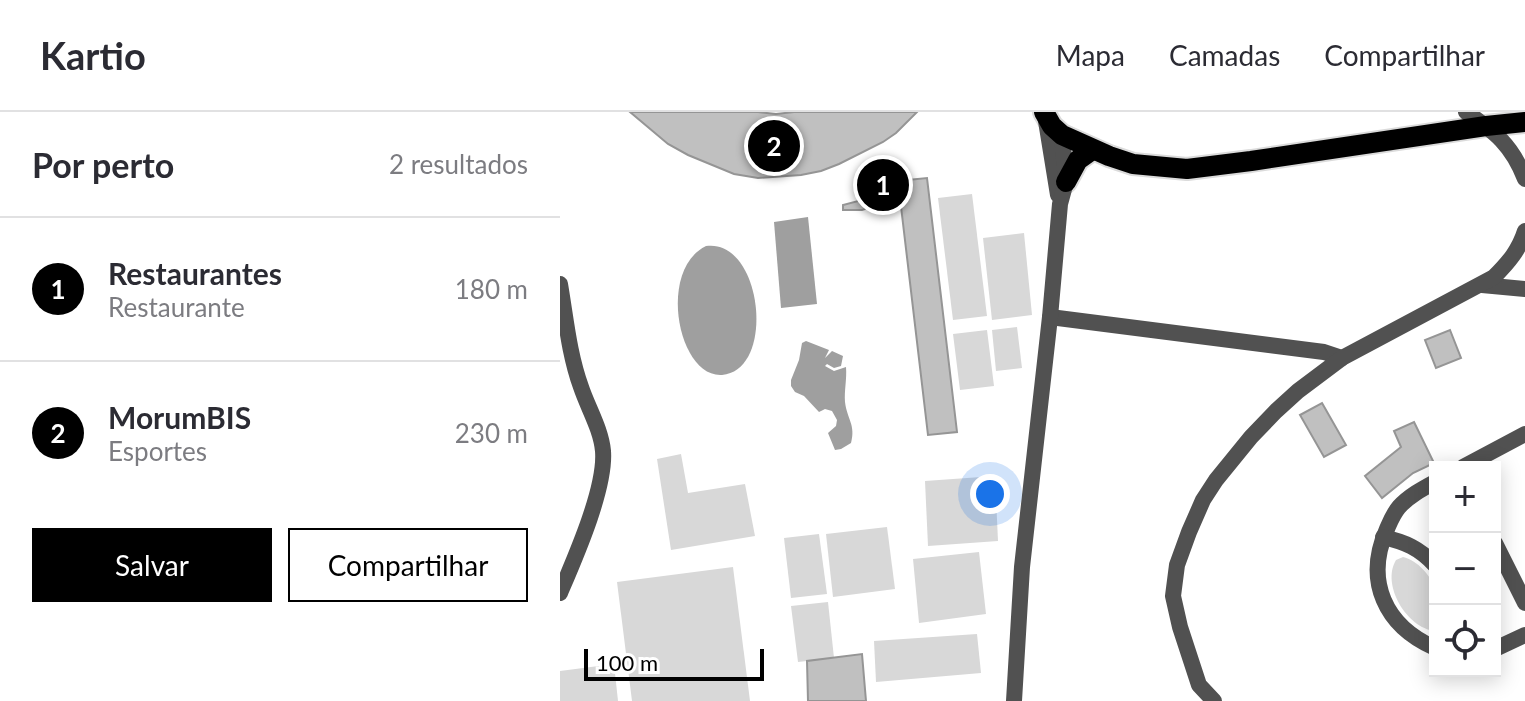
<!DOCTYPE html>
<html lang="pt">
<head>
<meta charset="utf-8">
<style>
	body { margin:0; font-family:Lato,sans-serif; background:#f2f2f3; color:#2b2b33 }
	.controls { position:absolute; right:24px; bottom:24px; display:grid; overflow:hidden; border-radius:0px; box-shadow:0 4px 20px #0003 }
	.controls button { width:72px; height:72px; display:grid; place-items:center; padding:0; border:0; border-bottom:2px solid #e1e1e2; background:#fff; color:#2b2b33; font:40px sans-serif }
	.scale { position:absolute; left:24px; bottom:20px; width:180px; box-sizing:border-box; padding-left:8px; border:4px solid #000; border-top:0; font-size:22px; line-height:28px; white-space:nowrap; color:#000; -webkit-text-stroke:6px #fff; paint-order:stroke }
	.you { position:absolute; left:430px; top:382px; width:28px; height:28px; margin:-20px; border:6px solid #fff; border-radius:50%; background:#1a73e8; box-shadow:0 0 0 12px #1a73e833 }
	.badge { display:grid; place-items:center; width:52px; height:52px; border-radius:50%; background:#000; color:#fff; font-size:26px; font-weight:700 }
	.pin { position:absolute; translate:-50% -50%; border:4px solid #fff; box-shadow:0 2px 8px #0006 }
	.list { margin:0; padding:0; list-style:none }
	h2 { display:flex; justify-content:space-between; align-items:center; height:104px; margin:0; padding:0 32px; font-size:34px }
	h2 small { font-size:26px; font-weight:400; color:#7c7c81 }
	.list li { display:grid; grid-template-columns:52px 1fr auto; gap:24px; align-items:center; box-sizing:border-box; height:144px; padding:0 32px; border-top:2px solid #e1e1e2 }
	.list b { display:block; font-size:30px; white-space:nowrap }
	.list p { margin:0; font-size:26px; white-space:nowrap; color:#7c7c81 }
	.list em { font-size:26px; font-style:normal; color:#7c7c81 }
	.actions { display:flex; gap:16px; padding:24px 32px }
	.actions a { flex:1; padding:18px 0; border:2px solid #000; border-radius:0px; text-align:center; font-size:28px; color:#000 }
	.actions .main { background:#000; color:#fff }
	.icon { flex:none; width:44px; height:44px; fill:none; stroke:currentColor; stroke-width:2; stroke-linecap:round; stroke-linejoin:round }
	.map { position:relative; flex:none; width:965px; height:589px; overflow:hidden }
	header { display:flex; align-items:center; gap:48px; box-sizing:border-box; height:112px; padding:0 40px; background:#fff; border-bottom:2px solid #e1e1e2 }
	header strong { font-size:38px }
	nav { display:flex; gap:44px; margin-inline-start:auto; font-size:28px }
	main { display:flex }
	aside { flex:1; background:#fff }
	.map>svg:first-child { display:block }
	.green { fill:#d8d8d8 }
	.water { fill:#9f9f9f }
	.building { fill:#c0c0c0; stroke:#959595; stroke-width:2 }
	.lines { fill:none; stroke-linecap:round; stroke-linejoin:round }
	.major-casing { stroke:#dbdbdb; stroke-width:24 }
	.minor { stroke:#515151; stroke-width:16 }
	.major { stroke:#000; stroke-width:20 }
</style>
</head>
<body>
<header>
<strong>Kartio</strong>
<nav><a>Mapa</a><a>Camadas</a><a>Compartilhar</a></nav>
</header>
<main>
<aside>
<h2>Por perto<small>2 resultados</small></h2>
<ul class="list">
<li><span class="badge">1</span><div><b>Restaurantes</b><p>Restaurante</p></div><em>180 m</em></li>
<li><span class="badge">2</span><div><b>MorumBIS</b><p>Esportes</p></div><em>230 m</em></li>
</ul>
<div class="actions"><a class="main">Salvar</a><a>Compartilhar</a></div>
</aside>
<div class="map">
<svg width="965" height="589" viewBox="0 0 965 589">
	<rect width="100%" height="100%" fill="#fff"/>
	<!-- green -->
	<g class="green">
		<polygon points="412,82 427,204 393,208 378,86"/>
		<polygon points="464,121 472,203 432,208 423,126"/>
		<polygon points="457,215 462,256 436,259 432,218"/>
		<polygon points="427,218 434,274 400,278 393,222"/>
		<polygon points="121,342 128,381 185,372 195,424 111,438 97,347"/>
		<polygon points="435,364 438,429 368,434 365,369"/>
		<polygon points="327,415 335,477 273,485 266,422"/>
		<polygon points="259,422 267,482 231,486 224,426"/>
		<polygon points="419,440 426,502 359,511 353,447"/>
		<path d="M843,445c14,3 29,19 32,33 3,12 0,29 0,41 -28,-3 -54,-46 -39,-71z"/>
		<polygon points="173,455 190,589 72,589 57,470"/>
		<polygon points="268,490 274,546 238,550 231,494"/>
		<polygon points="417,522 421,561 316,570 314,529"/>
		<polygon points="54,552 58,589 0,589 0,559"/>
	</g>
	<!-- water -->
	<g class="water">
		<polygon points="248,105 257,192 221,196 214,110"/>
		<path d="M146,134c56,-8 71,124 16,129 -44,3 -65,-105 -16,-129z"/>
		<path d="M246,229l23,9 -4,8 7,-7 11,5 -2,10 -7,2 -7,-4 -2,2 9,5 12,-4c1,12 -2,24 -1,35 2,17 11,23 6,41l-10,6 -6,1 -7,-17 8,-7 1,-6 -5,-9 -7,-2 -6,3 -15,-16 -9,-4 -4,-6v-6l8,-20 3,-17z"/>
	</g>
	<!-- building -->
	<g class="building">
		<polygon points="70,0 198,0 216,2 234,0 357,0 336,21 323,30 279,52 261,59 241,63 198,66 174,62 128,43 108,32"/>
		<polygon points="325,63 332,68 323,83 326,82 329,89 302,98 283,98 283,93 310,86"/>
		<polygon points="367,66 397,320 368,323 338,69"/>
		<polygon points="890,218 901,246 876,256 865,228"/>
		<polygon points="762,291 786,333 764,345 740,303"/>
		<polygon points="854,310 874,351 853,361 822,386 805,364 841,335 834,319"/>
		<polygon points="302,542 306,589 248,589 247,549"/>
	</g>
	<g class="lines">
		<!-- major casing -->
		<g class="major-casing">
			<g id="major">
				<polyline points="484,0 492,14 502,23 549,44 573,52 627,57 691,49 926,14 965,10"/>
				<polyline points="506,70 518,48 532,38"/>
			</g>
		</g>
		<!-- minor -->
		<g class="minor">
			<path d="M906,0c29,20 46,33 59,67"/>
			<polyline points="485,3 498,83"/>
			<path d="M0,172c6,35 9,70 21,103 7,21 20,42 22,64 3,37 -28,107 -43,142"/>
			<polyline points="922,173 965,177"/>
			<polyline points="490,205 764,240 782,246"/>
			<polyline points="903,355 965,322"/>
			<path d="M875,370c-13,7 -26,14 -36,25 -6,7 -9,15 -12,22 -23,52 -2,97 48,119"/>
			<path d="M823,425c22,5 36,11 52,28"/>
			<polyline points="935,431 965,491"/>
			<polyline points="935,537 965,523"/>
			<polyline points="454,589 462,455 490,205 500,92 506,70 502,23"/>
			<path d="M654,589l-15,-16 -19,-58 -7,-31 4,-31 12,-33 14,-32 13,-20 35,-43 25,-26 22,-20 44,-33 152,-81c15,-15 25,-27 31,-46"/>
		</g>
		<!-- major -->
		<use href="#major" class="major"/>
	</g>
</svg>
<div class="controls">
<button>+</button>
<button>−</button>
<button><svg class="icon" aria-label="locate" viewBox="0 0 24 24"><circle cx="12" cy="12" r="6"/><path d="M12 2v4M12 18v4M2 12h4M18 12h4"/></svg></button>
</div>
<div class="scale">100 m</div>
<div class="you"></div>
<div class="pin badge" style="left:323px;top:73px">1</div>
<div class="pin badge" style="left:214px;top:34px">2</div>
</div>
</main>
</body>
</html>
